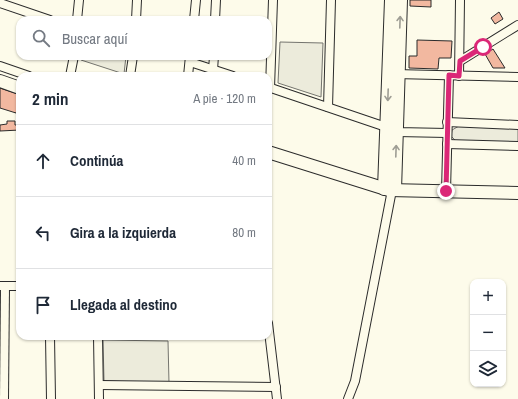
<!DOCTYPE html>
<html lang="es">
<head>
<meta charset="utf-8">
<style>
	body { margin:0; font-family:"Archivo Narrow",sans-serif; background:#f6f6f7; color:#1f2937 }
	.controls { position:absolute; right:12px; bottom:12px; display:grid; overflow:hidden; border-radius:8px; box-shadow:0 1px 3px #0004 }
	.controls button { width:36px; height:36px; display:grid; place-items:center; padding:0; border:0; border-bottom:1px solid #e0e1e3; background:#fff; color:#1f2937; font:20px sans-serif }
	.stop { position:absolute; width:12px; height:12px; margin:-9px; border:3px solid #db2777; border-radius:50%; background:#fff }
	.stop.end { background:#db2777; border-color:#fff; box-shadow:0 1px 4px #0008 }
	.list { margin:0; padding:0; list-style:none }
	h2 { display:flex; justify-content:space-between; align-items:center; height:52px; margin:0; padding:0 16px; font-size:17px }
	h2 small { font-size:13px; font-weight:400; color:#747a83 }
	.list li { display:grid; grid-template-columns:26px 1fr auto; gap:12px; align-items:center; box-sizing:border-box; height:72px; padding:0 16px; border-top:1px solid #e0e1e3 }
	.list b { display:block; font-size:15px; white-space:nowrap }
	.list em { font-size:13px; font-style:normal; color:#747a83 }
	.icon { flex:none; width:22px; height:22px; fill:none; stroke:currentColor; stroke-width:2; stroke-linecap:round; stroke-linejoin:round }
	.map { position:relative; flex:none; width:518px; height:399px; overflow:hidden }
	.search { position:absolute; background:#fff; box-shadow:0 1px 3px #0004; left:16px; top:16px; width:256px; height:44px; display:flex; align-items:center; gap:10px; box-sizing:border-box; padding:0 14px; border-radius:12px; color:#747a83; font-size:15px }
	.panel { position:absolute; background:#fff; box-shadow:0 1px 3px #0004; left:16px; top:72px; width:256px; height:268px; border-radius:12px }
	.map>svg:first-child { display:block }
	.green { fill:#ecebdb; stroke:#74746e }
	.building { fill:#f2b8a0; stroke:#2b2b2b }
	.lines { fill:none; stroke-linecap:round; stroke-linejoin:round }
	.street-casing { stroke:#2b2b2b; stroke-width:10 }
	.secondary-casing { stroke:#2b2b2b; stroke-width:14 }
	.street { stroke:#fdfbea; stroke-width:8 }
	.secondary { stroke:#fdfbea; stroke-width:12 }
	.oneway { stroke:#9e9d94 }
	.route { stroke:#db2777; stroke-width:5 }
</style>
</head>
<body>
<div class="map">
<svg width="518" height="399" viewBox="0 0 518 399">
	<rect width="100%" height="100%" fill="#fdfbea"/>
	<!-- green -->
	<g class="green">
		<polygon points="280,42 323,43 321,97 278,83"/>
		<polygon points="81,56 126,56 124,74 81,60"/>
		<polygon points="459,126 518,128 518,143 456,141 451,136 452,130"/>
		<polygon points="103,340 168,341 169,383 104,381"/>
	</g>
	<!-- building -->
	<g class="building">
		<polygon points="410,0 431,0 431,7 410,6"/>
		<polygon points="499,12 503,19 495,24 491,18"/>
		<polygon points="417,40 452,41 451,58 439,58 438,69 409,68 409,56 417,56"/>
		<polygon points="493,49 505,68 493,68 485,54"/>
		<polygon points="0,88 20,95 20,101 16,113 0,108"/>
		<polygon points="7,121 15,121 15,125 20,125 20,130 0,131 0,125 7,124"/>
	</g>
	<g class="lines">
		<!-- street casing -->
		<g class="street-casing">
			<g id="street">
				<polyline points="0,3 50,20"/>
				<polyline points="77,20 79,0"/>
				<polyline points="136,20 137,0"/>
				<polyline points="194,20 196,0"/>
				<polyline points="215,20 216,0"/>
				<polyline points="460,61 518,25"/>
				<polyline points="190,62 233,76"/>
				<polyline points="0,66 29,76"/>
				<polyline points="213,70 214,56"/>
				<polyline points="395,74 518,77"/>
				<polyline points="70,76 74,56"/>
				<polyline points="130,76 133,56"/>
				<polyline points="188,76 190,56"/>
				<polyline points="459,76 460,0"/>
				<polyline points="268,87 386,127 397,132 447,133"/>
				<polyline points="270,88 273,0"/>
				<polyline points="328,107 331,0"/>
				<polyline points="447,122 518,125"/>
				<polyline points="447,144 518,146"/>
				<polyline points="446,191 449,75"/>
				<polyline points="1,286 20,286"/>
				<polyline points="268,323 277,399"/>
				<polyline points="50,336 51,399"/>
				<polyline points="98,336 99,399"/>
				<polyline points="99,385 276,387"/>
				<polyline points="4,399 5,286"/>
				<polyline points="348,399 355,381 392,190"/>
			</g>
		</g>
		<!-- secondary casing -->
		<g class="secondary-casing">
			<g id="secondary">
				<polyline points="0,81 20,88"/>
				<polyline points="268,152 389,190 518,193"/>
				<polyline points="384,189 391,0"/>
				<polyline points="395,190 401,0"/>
			</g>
		</g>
		<!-- street -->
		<use href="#street" class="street"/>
		<!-- secondary -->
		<use href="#secondary" class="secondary"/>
	</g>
	<!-- one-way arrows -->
	<defs><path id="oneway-shaft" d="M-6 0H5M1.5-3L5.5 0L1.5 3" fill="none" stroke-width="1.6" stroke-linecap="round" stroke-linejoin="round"/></defs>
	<g class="oneway">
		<use href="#oneway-shaft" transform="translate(400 22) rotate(-88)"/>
		<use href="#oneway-shaft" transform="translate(388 95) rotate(92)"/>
		<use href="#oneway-shaft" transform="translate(396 151) rotate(-88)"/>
	</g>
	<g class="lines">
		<!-- route -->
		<polyline class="route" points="446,191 449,75 459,76 460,61 483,47"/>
	</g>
</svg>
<div class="controls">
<button>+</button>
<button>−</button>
<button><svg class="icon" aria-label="layers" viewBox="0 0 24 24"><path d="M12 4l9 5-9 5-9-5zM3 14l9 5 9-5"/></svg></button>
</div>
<div class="stop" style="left:483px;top:47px"></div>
<div class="stop end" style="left:446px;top:191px"></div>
<div class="search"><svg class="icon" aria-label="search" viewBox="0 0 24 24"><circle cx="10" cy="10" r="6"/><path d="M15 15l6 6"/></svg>Buscar aquí</div>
<section class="panel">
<h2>2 min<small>A pie · 120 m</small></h2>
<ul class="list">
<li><svg class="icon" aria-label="ahead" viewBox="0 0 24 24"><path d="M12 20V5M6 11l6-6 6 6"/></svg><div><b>Continúa</b></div><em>40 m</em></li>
<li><svg class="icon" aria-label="left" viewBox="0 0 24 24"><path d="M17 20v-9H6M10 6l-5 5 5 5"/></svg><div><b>Gira a la izquierda</b></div><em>80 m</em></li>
<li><svg class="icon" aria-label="arrive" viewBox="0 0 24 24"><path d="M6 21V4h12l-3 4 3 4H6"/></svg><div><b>Llegada al destino</b></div></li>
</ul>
</section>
</div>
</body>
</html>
